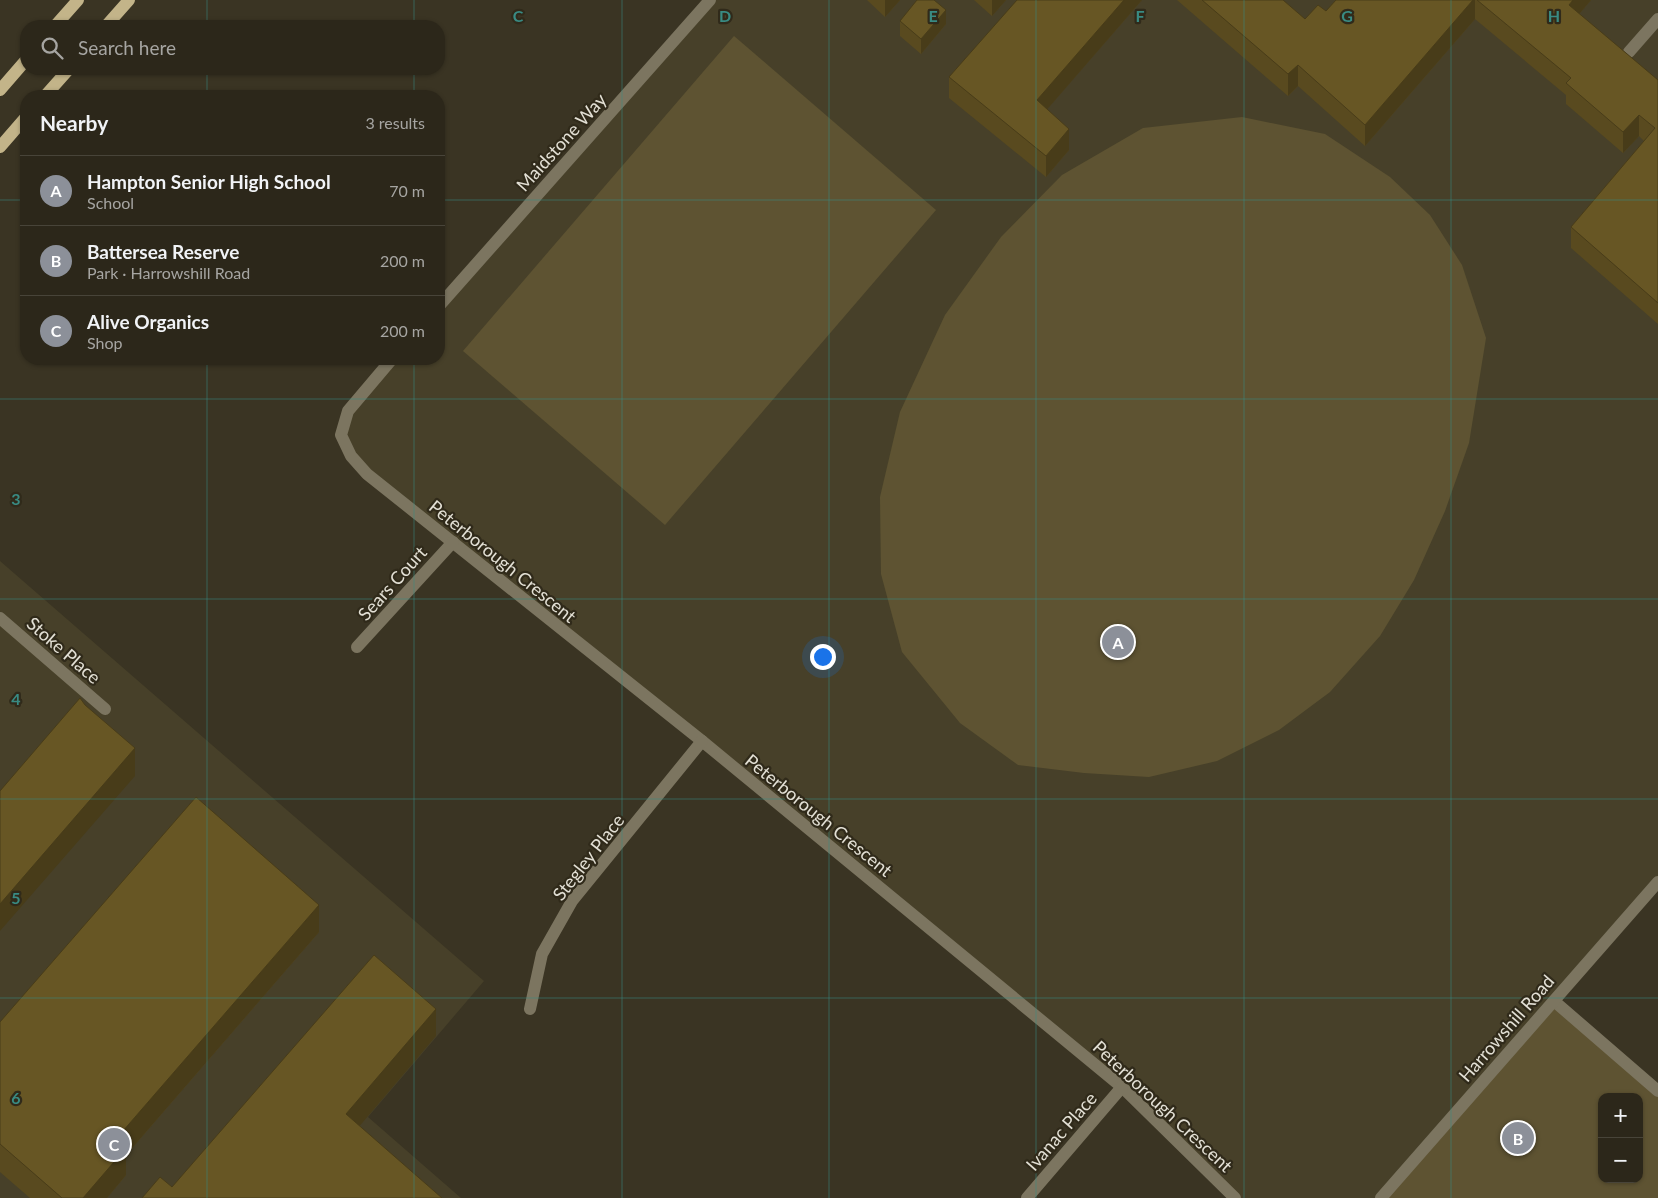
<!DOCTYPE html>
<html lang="en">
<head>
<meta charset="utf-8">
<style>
	body { margin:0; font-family:Lato,sans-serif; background:#383327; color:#f1f3f6 }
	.controls { position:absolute; right:15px; bottom:15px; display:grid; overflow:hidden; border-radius:10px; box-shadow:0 1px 4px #0004 }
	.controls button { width:45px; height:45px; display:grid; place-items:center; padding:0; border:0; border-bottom:1px solid #484439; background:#2c271a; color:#f1f3f6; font:25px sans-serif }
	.you { position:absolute; left:822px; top:656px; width:18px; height:18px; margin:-12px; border:4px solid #fff; border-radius:50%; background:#1a73e8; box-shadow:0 0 0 8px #1a73e833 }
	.badge { display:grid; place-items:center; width:32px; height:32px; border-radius:50%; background:#8c9099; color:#fff; font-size:16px; font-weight:700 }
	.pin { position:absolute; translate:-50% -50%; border:2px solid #fff; box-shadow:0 1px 5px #0006 }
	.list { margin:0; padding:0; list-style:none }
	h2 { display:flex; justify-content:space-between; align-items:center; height:65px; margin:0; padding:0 20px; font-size:21px }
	h2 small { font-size:16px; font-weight:400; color:#a6a5a2 }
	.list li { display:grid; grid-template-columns:32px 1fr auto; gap:15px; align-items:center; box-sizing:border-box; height:70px; padding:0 20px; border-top:1px solid #484439 }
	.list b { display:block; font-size:19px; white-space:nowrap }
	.list p { margin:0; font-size:16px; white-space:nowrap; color:#a6a5a2 }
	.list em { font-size:16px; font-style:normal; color:#a6a5a2 }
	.icon { flex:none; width:28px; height:28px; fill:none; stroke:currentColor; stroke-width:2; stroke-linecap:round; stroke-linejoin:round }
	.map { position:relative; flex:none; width:1658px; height:1198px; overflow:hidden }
	.search { position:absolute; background:#2c271a; box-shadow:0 1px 4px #0004; left:20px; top:20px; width:425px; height:55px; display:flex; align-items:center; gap:12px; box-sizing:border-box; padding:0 18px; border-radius:20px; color:#a6a5a2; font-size:19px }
	.panel { position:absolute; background:#2c271a; box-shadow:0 1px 4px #0004; left:20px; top:90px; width:425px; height:275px; border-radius:20px }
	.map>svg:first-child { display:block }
	.built { fill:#474029 }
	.green { fill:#5e5332; fill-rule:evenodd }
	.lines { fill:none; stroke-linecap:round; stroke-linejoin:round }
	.minor { stroke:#7c7560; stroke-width:12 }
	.major { stroke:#c3b489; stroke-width:12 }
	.wall { fill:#594a1f }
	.shaded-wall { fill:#483c19 }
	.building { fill:#675624; stroke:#483c19 }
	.grid { fill:none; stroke:#398b83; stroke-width:1; stroke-opacity:0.55 }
	.labels { text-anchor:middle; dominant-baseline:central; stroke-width:4.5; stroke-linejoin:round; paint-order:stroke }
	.street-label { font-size:18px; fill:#e3e0d5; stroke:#302a1a }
	.grid-label { font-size:16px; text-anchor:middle; font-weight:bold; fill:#398b83; stroke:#302a1a; stroke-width:4.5; stroke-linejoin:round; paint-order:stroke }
</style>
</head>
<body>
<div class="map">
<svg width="1658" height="1198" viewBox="0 0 1658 1198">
	<rect width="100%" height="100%" fill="#3a3423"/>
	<!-- built -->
	<g class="built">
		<polygon points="710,0 1658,0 1658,882 1381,1198 1235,1198 1122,1087 367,474 341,435 348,411 392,359 439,359 439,306"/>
		<polygon points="0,561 484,981 368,1117 461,1198 0,1198"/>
	</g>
	<!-- green -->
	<g class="green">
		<polygon points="734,36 936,210 665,525 463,351"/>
		<polygon points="1242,117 1325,134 1390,177 1430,215 1462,265 1486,338 1469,443 1445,511 1414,580 1380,636 1330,692 1279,730 1217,761 1149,777 1084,773 1018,765 960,723 902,652 881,574 880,497 900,412 945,315 1001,237 1062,175 1143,128"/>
		<path d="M1554,1001l104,90v107h-277zM1602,1097h37v82h-37z"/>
	</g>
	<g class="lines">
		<!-- minor -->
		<g class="minor">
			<polyline points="1629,52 1658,19"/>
			<polyline points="439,306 710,0"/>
			<polyline points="392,359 348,411 341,435 351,456 367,474 702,741 1122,1087 1235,1198"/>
			<polyline points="0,618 105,709"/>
			<polyline points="357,647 453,542"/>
			<polyline points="1554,1001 1658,1091"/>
			<polyline points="530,1009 542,954 572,901 702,741"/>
			<polyline points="1027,1198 1122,1087"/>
			<polyline points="1381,1198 1658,882"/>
		</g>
		<!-- major -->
		<g class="major">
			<polyline points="55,26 78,0"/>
			<polyline points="106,26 129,0"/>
			<polyline points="0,90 26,60"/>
			<polyline points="45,96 69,69"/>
			<polyline points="0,147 26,117"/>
		</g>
	</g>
	<!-- wall -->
	<g class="wall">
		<polygon points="867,0 900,0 885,17"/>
		<polygon points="974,0 1006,0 992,16"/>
		<polygon points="1142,0 1047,109 1069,150 1046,177 949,98 949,77"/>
		<polygon points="1177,0 1283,0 1305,19 1326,11 1336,0 1591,0 1579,14 1658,80 1658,324 1571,248 1571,227 1644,141 1639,136 1623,153 1566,104 1566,95 1475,19 1365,146 1298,86 1288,96"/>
		<polygon points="900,21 946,24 921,54 900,36"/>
		<polygon points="319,932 126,1155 126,1175 107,1198 30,1198 0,1172 0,1022"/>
	</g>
	<!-- shaded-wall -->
	<g class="shaded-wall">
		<polygon points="885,0 900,0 885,17"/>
		<polygon points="992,0 1006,0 992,16"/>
		<polygon points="1124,0 1142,0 1037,121 1037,100"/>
		<polygon points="1473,0 1475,0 1475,19 1365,146 1365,125"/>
		<polygon points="1573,0 1591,0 1569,26 1569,5"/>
		<polygon points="946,10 946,24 921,54 921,39"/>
		<polygon points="1298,65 1298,86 1288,96 1288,74"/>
		<polygon points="1639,115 1639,136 1623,153 1623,132"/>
		<polygon points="1069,129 1069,150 1046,177 1046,156"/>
		<polygon points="135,748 135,776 0,931 0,904"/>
		<polygon points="319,905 319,932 126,1155 126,1175 107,1198 83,1198 116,1139"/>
		<polygon points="436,1009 436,1036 346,1142 346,1114"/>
	</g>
	<!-- building -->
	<g class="building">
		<polygon points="917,0 934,0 946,10 921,39 900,21"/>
		<polygon points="1017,0 1124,0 1037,100 1069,129 1046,156 949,77"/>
		<polygon points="1202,0 1283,0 1305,19 1318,5 1326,11 1336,0 1473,0 1365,125 1298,65 1288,74"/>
		<polygon points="1477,0 1573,0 1569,5 1658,80 1658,303 1571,227 1655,128 1639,115 1623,132 1566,83 1571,78"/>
		<polygon points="80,698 85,705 135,748 0,904 0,791"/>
		<polygon points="196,797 319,905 116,1139 126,1148 83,1198 62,1198 0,1144 0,1022"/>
		<polygon points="374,955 436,1009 346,1114 442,1198 142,1198 160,1177 172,1187"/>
	</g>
	<!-- grid -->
	<path class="grid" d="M207,0v26M414,0v26M622,0v1198M829,0v1198M1036,0v1198M1244,0v1198M1451,0v1198M207,69v27M414,69v27M0,200h26M439,200h1219M207,359v839M414,359v839M0,399h1658M0,599h1658M0,799h1658M0,998h1658"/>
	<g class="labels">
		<!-- street labels -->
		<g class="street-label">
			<text transform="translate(561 142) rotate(-48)">Maidstone Way</text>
			<text transform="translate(503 561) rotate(39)">Peterborough Crescent</text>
			<text transform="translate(392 583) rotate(-48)">Sears Court</text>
			<text transform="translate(64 650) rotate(41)">Stoke Place</text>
			<text transform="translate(819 815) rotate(39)">Peterborough Crescent</text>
			<text transform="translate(588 857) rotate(-52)">Stegley Place</text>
			<text transform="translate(1506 1028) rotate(-49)">Harrowshill Road</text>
			<text transform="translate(1163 1106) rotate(43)">Peterborough Crescent</text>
			<text transform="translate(1061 1131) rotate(-49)">Ivanac Place</text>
		</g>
	</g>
	<g class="grid-label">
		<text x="518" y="22">C</text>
		<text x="725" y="22">D</text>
		<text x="933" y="22">E</text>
		<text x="1140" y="22">F</text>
		<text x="1347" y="22">G</text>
		<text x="1554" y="22">H</text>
		<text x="16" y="505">3</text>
		<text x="16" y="705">4</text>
		<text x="16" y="904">5</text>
		<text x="16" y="1104">6</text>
	</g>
</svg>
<div class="controls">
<button>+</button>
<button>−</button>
</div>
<div class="you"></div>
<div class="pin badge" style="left:1118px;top:642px">A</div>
<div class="pin badge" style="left:1518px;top:1138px">B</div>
<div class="pin badge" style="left:114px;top:1144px">C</div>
<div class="search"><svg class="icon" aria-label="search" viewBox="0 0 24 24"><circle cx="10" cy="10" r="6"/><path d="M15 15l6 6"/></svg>Search here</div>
<section class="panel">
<h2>Nearby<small>3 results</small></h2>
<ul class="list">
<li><span class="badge">A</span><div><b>Hampton Senior High School</b><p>School</p></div><em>70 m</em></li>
<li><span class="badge">B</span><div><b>Battersea Reserve</b><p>Park · Harrowshill Road</p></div><em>200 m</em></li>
<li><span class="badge">C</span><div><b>Alive Organics</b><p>Shop</p></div><em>200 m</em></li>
</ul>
</section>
</div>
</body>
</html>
